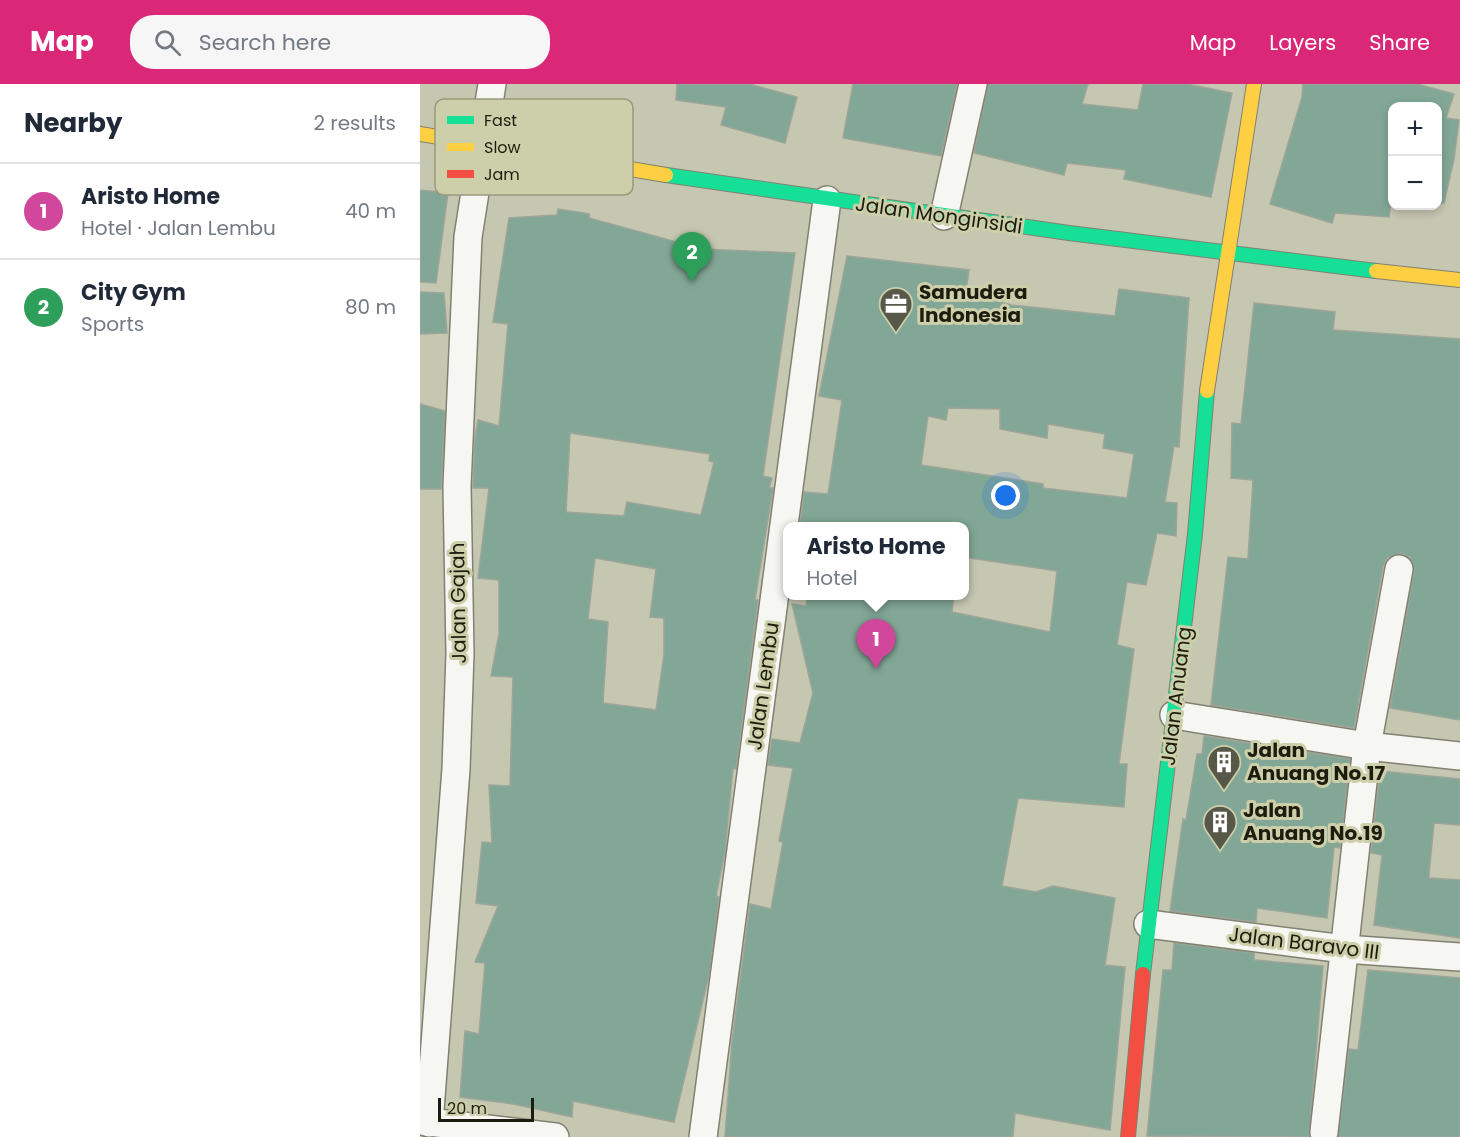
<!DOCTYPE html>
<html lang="en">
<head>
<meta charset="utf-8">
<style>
	body { margin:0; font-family:Poppins,sans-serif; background:#f6f6f7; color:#1f2937 }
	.controls { position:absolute; right:18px; top:18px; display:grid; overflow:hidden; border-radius:12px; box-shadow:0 3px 9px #0003 }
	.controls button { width:54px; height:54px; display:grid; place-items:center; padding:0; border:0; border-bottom:2px solid #e0e1e3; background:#fff; color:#1f2937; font:30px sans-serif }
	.scale { position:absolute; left:18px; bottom:15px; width:96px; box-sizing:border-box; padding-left:6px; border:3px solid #1d1d0f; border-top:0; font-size:16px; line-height:21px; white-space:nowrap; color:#1d1d0f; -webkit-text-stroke:4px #cccfa9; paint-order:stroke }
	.you { position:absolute; left:586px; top:412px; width:21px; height:21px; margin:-15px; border:4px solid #fff; border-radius:50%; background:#1a73e8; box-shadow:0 0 0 9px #1a73e833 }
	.badge { display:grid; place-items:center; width:39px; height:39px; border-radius:50%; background:#db2777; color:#fff; font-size:20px; font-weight:700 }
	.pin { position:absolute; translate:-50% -50px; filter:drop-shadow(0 2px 3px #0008) }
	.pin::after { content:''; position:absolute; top:32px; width:21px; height:18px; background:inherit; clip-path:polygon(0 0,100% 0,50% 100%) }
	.popup { position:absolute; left:363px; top:438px; width:186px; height:78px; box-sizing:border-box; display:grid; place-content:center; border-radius:12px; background:#fff; filter:drop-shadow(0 2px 4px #0005); font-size:20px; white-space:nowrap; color:#747a83 }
	.popup b { font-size:22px; color:#1f2937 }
	.popup::after { content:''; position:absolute; left:50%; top:100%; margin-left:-12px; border:12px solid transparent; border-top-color:#fff }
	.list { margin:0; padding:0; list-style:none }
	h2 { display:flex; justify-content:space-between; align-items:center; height:78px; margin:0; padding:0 24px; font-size:26px }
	h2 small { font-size:20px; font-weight:400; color:#747a83 }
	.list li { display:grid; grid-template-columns:39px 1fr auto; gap:18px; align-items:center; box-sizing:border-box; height:96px; padding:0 24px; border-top:2px solid #e0e1e3 }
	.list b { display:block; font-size:22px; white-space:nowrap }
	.list p { margin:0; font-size:20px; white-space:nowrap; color:#747a83 }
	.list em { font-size:20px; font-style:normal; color:#747a83 }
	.icon { flex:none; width:33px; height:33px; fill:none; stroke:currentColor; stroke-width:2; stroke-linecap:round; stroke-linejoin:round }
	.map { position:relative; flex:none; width:1040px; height:1053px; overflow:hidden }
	header { display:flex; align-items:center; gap:36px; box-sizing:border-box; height:84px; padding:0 30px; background:#db2777; color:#fff }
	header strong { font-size:28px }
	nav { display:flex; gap:33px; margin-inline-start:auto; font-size:21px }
	.search { width:420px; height:54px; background:#f6f6f7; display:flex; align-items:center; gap:15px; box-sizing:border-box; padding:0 21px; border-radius:24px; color:#747a83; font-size:22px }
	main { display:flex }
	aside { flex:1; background:#fff }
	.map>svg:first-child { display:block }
	.building { fill:#82a796; stroke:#9ca598; stroke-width:1.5; fill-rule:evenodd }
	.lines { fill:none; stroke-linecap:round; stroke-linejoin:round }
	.street-casing { stroke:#808171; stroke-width:30 }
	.fast-casing { stroke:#808171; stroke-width:16 }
	.slow-casing { stroke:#808171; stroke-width:16 }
	.jam-casing { stroke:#808171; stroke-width:16 }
	.street { stroke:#f6f7f3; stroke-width:27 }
	.fast { stroke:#16e098; stroke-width:14 }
	.slow { stroke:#ffcf43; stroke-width:14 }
	.jam { stroke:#f24e42; stroke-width:14 }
	.labels { text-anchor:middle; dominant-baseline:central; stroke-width:6; stroke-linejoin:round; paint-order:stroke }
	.street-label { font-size:20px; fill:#1d1d0f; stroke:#cccfa9 }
	.poi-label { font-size:20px; font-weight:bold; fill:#1d1d0f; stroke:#cccfa9; text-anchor:start }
	.key { fill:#cccfa9; stroke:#989a7b; stroke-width:1.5 }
	.key-label { font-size:16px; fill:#1d1d0f }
</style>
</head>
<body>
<header>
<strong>Map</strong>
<div class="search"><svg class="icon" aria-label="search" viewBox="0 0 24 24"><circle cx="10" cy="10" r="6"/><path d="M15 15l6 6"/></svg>Search here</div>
<nav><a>Map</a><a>Layers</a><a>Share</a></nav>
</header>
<main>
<aside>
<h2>Nearby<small>2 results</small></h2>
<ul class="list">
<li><span class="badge" style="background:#d1479c">1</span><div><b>Aristo Home</b><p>Hotel · Jalan Lembu</p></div><em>40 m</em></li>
<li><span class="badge" style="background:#2e9e5b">2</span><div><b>City Gym</b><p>Sports</p></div><em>80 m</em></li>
</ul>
</aside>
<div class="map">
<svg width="1040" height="1053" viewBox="0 0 1040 1053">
	<rect width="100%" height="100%" fill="#c5c7b1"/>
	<!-- building -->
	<g class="building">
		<polygon points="257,0 329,0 377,13 365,59 301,41 306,23 256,16"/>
		<polygon points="433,0 537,0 521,72 423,54"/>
		<polygon points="568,0 668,0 662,20 718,26 723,0 767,0 812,9 791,113 704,95 706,86 647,79 644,91 554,69"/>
		<polygon points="883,0 997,0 1034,10 1026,34 1039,36 1034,75 1024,119 1017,119 1017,22 972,22 972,108 969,133 915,129 912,139 850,120 882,13"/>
		<polygon points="0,106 28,109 16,199 0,198"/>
		<path d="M138,125l31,5v4l113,31 93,4 -32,223 9,2 -3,10h4l-18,112h3l-22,169 -3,-1 -8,84 -9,44 3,1 -10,78 -35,147 -101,-21 -1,16 -58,-13 -54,-7 5,-66 14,3 6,-71 -10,-1 23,-56 -22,-3 6,-61 10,1 -3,-58 21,1 3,-109 -22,-1 8,-42v-54l-21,-2 11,-90h-16l2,-50 3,-18 21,6 9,-102 -15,-2 16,-104 48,-3zM150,349l140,21 -1,7 5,1 -13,53 -74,-13 -3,14 -58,-4zM175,474l61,11 -6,48 14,1v36l-8,56 -53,-7 5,-81 -20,-3z"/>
		<path d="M427,172l122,14 -3,21 45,14 104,11 4,-27 70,9 -10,149 -5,-1 -9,56 12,1 -1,33 -19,-3 -11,52 -19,-3 -10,63 17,4 -15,115h8l-3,43 -106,-9 -16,88 34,6 17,-6 62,12 -10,67 20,2 -15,163 -95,-17 -2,24h-288l7,-95 18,-138 21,5 12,-67 -4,-1 14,-73 -25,-3 4,-26 28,4 13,-50 -21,-89 14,2 1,-10h147l-2,16 98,20 7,-61 -93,-14v-31h-164l4,-34 24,2 14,-94 -23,-4zM528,324l52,1v20l47,9 1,-14 57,10 -2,14 31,6 -7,44 -84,-10v-4l-122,-19 7,-49 18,4z"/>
		<polygon points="0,208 24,209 27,249 0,250"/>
		<polygon points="834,219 915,228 913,246 1040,255 1040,636 970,624 994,488 990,473 981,469 967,474 963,482 934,644 791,621 808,473 828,475 833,396 811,394 812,339 821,340"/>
		<polygon points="0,320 25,327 21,405 0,405"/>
		<polygon points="784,652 930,675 920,764 914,763 907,834 837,824 836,838 750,827 763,735 766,736 777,670 782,670"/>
		<polygon points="960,687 1040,695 1040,741 1014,739 1009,790 1009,794 1040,796 1040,854 954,841 962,771 951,769"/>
		<polygon points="754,859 834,869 834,876 903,882 889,1053 727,1052 743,886 752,886"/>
		<polygon points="948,886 1040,894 1040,1053 918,1053 929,965 938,966"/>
	</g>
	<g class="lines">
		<!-- street casing -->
		<g class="street-casing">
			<g id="street">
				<polyline points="524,132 553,0"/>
				<polyline points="754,631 947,662 1040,672"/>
				<polyline points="728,840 924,865 1040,873"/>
				<polyline points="0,1037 135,1053"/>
				<polyline points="9,1039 36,685 40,570 37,402 48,153 72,0"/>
				<polyline points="904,1048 947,662 979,485"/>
				<polyline points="283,1053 407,116"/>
			</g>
		</g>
		<!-- fast casing -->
		<g class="fast-casing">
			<g id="fast">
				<polyline points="246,91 649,149 956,187"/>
				<polyline points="723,890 775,450 787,307"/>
			</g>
		</g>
		<!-- slow casing -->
		<g class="slow-casing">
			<g id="slow">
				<polyline points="0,50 246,91"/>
				<polyline points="956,187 1040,196"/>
				<polyline points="787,307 834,0"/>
			</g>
		</g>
		<!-- jam casing -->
		<g class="jam-casing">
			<polyline id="jam" points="708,1053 723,890"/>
		</g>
		<!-- street -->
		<use href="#street" class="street"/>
		<!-- fast -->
		<use href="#fast" class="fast"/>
		<!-- slow -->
		<use href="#slow" class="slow"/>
		<!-- jam -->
		<use href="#jam" class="jam"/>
	</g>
	<!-- icons -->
	<defs>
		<g id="office-pin" transform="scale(1.725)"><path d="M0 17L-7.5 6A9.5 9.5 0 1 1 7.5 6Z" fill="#585848" stroke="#cccfa9"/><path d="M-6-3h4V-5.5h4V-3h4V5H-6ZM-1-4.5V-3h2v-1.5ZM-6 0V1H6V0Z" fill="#fff"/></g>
		<g id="building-pin" transform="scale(1.725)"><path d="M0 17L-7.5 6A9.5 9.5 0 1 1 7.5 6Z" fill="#585848" stroke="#cccfa9"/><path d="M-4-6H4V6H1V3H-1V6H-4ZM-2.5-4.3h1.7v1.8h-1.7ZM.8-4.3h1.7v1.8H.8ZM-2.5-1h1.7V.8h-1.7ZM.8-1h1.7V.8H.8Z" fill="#fff"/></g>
	</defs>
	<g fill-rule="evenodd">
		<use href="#office-pin" x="476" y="220"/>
		<use href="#building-pin" x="804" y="678"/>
		<use href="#building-pin" x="800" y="738"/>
	</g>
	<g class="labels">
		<!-- street labels -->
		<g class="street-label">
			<text transform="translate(519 131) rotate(8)">Jalan Monginsidi</text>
			<text transform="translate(38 519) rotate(-91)">Jalan Gajah</text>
			<text transform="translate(343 602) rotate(-82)">Jalan Lembu</text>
			<text transform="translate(756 612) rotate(-83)">Jalan Anuang</text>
			<text transform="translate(884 859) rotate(7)">Jalan Baravo III</text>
		</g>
		<!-- poi labels -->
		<g class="poi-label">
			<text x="499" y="208">Samudera<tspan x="499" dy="23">Indonesia</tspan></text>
			<text x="827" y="666">Jalan<tspan x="827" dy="23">Anuang No.17</tspan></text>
			<text x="823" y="726">Jalan<tspan x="823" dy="23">Anuang No.19</tspan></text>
		</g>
	</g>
	<!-- legend -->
	<rect x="15" y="15" width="198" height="96" rx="9" class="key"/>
	<rect x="27" y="32" width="27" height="8" fill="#16e098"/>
	<rect x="27" y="59" width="27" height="8" fill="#ffcf43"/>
	<rect x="27" y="86" width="27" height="8" fill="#f24e42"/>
	<g class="key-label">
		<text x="64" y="42">Fast</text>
		<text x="64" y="69">Slow</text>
		<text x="64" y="96">Jam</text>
	</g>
</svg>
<div class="controls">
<button>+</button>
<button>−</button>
</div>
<div class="scale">20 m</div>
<div class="you"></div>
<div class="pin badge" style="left:456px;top:585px;background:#d1479c">1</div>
<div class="popup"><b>Aristo Home</b>Hotel</div>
<div class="pin badge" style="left:272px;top:198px;background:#2e9e5b">2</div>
</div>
</main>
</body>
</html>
